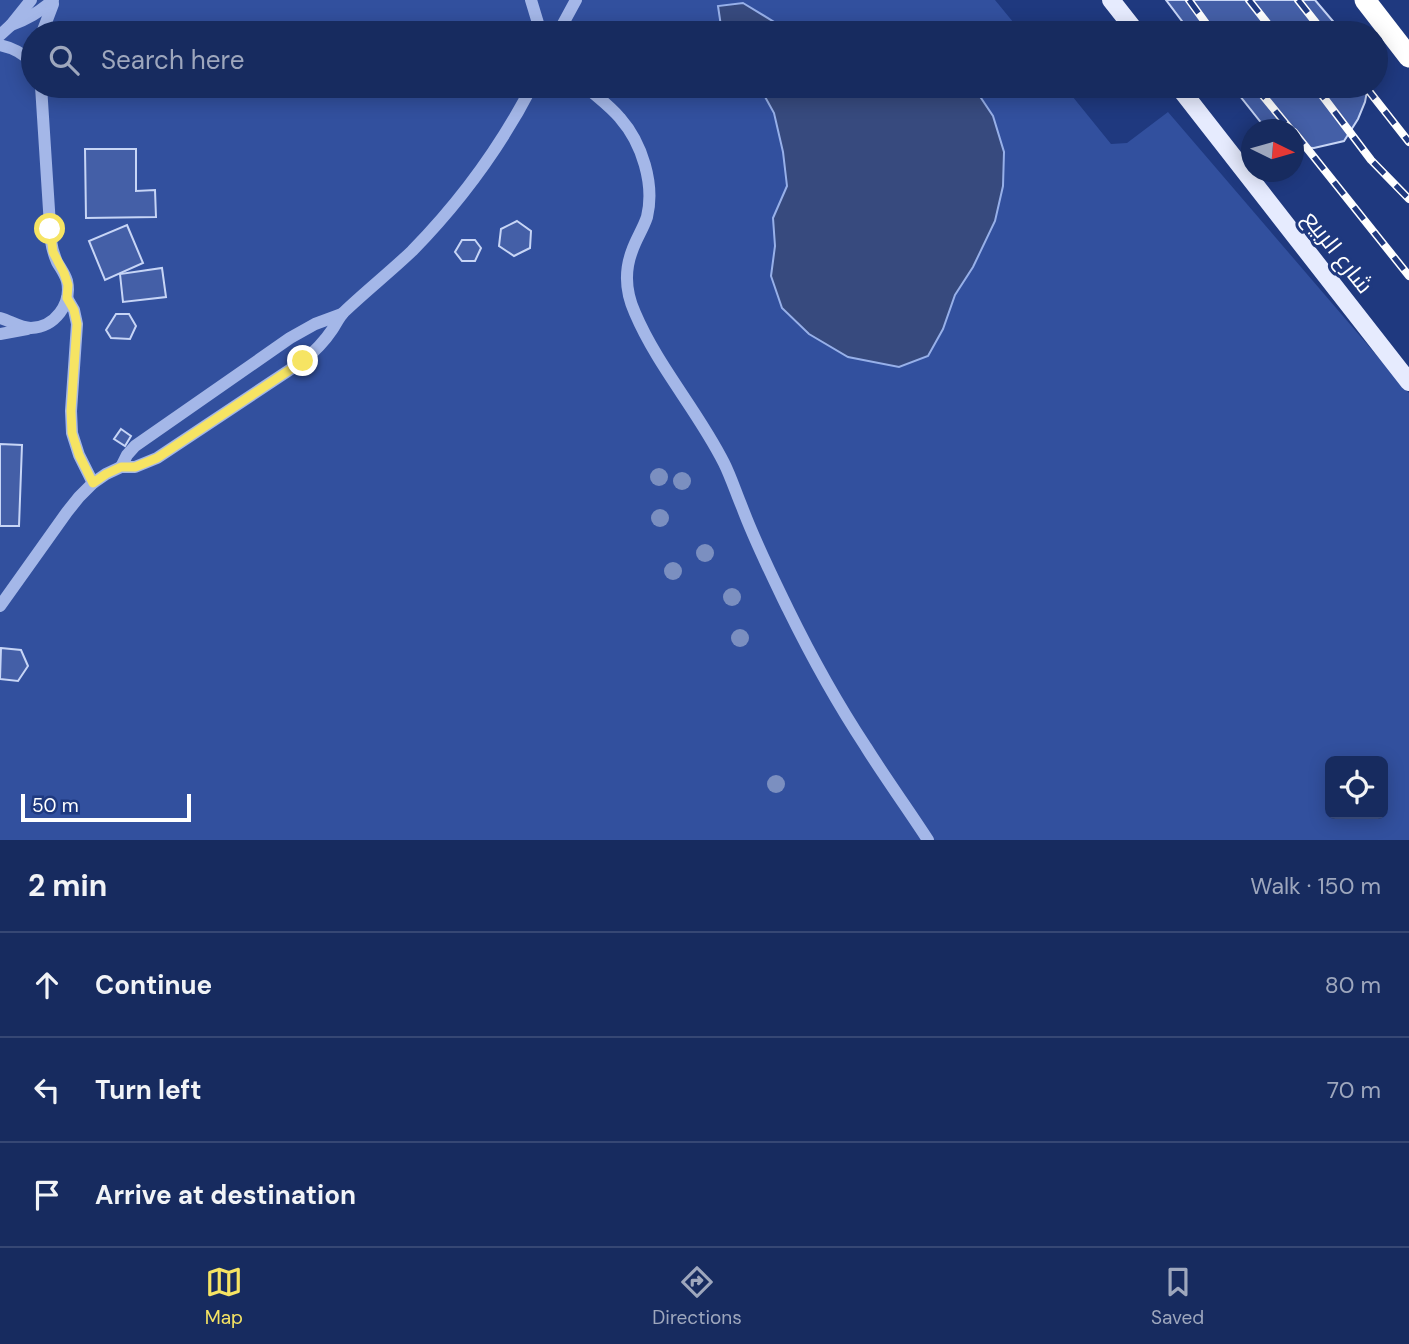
<!DOCTYPE html>
<html lang="en">
<head>
<meta charset="utf-8">
<style>
	body { margin:0; font-family:"DM Sans",Cairo,sans-serif; background:#243768; color:#f1f3f6 }
	.controls { position:absolute; right:21px; bottom:21px; display:grid; overflow:hidden; border-radius:10px; box-shadow:0 4px 18px #0003 }
	.controls button { width:63px; height:63px; display:grid; place-items:center; padding:0; border:0; border-bottom:2px solid #364774; background:#172b5f; color:#f1f3f6; font:35px sans-serif }
	.compass { position:absolute; left:1241px; top:119px; width:63px; height:63px; border-radius:50%; background:#172b5f; box-shadow:0 4px 18px #0003; rotate:95deg }
	.scale { position:absolute; left:21px; bottom:18px; width:170px; box-sizing:border-box; padding-left:7px; border:4px solid #fff; border-top:0; font-size:19px; line-height:24px; white-space:nowrap; color:#fff; -webkit-text-stroke:5px #1f397f; paint-order:stroke }
	.stop { position:absolute; width:21px; height:21px; margin:-16px; border:5px solid #f6e463; border-radius:50%; background:#fff }
	.stop.end { background:#f6e463; border-color:#fff; box-shadow:0 2px 7px #0008 }
	.list { margin:0; padding:0; list-style:none }
	h2 { display:flex; justify-content:space-between; align-items:center; height:91px; margin:0; padding:0 28px; font-size:30px }
	h2 small { font-size:23px; font-weight:400; color:#9ea7bd }
	.list li { display:grid; grid-template-columns:46px 1fr auto; gap:21px; align-items:center; box-sizing:border-box; height:105px; padding:0 28px; border-top:2px solid #364774 }
	.list b { display:block; font-size:26px; white-space:nowrap }
	.list em { font-size:23px; font-style:normal; color:#9ea7bd }
	.icon { flex:none; width:38px; height:38px; fill:none; stroke:currentColor; stroke-width:2; stroke-linecap:round; stroke-linejoin:round }
	.map { position:relative; flex:none; width:1409px; height:840px; overflow:hidden }
	.search { position:absolute; background:#172b5f; box-shadow:0 4px 18px #0003; left:21px; right:21px; top:21px; height:77px; display:flex; align-items:center; gap:18px; box-sizing:border-box; padding:0 24px; border-radius:38px; color:#9ea7bd; font-size:26px }
	.sheet { height:406px; background:#172b5f }
	nav { display:flex; justify-content:space-around; align-items:center; box-sizing:border-box; height:98px; border-top:2px solid #364774; background:#172b5f; font-size:19px; color:#9ea7bd }
	nav a { display:grid; justify-items:center; gap:4px }
	nav .on { color:#f6e463 }
	.map>svg:first-child { display:block }
	.green { fill:#32509e; fill-rule:evenodd }
	.water { fill:#374a7e; stroke:#97b0e9; stroke-width:2 }
	.building { fill:#445fa7; stroke:#c7d5f6; stroke-width:2 }
	.lines { fill:none; stroke-linecap:round; stroke-linejoin:round }
	.minor { stroke:#a4b7e8; stroke-width:12 }
	.major { stroke:#e6ebfe; stroke-width:18 }
	.highway { stroke:#fff; stroke-width:21 }
	.rail-casing { stroke:#fff; stroke-width:8 }
	.rail { stroke:#1f397f; stroke-width:5; stroke-dasharray:16; stroke-linecap:butt }
	.tree { fill:#7b8fc0 }
	.route { stroke:#f6e463; stroke-width:9 }
	.labels { text-anchor:middle; dominant-baseline:central; stroke-width:6; stroke-linejoin:round; paint-order:stroke }
	.street-label { font-size:23px; fill:#fff; stroke:#1f397f }
</style>
</head>
<body>
<div class="map">
<svg width="1409" height="840" viewBox="0 0 1409 840">
	<rect width="100%" height="100%" fill="#1f397f"/>
	<!-- green -->
	<path class="green" d="M0,0h995l27,33h-989v53h1031l47,58 16,-1 41,-31 241,281v447h-1409zM1330,761h53v53h-53z"/>
	<!-- water -->
	<g class="water">
		<polygon points="743,3 776,23 806,33 722,33 718,6"/>
		<polygon points="759,86 973,86 993,116 1004,152 1003,186 995,221 973,267 955,295 943,329 928,356 899,367 848,357 809,334 782,308 771,276 775,246 773,218 787,186 783,152 774,113"/>
	</g>
	<!-- building -->
	<g class="building">
		<polygon points="1166,0 1315,0 1343,33 1191,33"/>
		<polygon points="1232,86 1368,86 1365,102 1358,119 1344,141 1314,148 1294,147 1294,130 1267,130"/>
		<polygon points="85,149 136,149 136,191 155,190 156,217 86,218"/>
		<polygon points="517,221 531,231 530,248 514,256 499,246 501,229"/>
		<polygon points="127,225 143,263 105,280 89,241"/>
		<polygon points="462,240 475,240 481,248 475,261 462,261 455,252"/>
		<polygon points="162,268 166,297 123,302 120,274"/>
		<polygon points="116,314 129,314 136,326 130,339 111,338 106,330"/>
		<polygon points="121,429 131,436 125,446 114,439"/>
		<polygon points="0,444 22,445 19,526 0,526"/>
		<polygon points="1,648 21,650 28,666 18,681 0,679"/>
	</g>
	<g class="lines">
		<!-- minor -->
		<g class="minor">
			<polyline points="531,0 541,33"/>
			<path d="M11,25c17,-6 29,-13 42,-25"/>
			<polyline points="42,33 53,4"/>
			<polyline points="558,33 576,0"/>
			<polyline points="0,35 11,25 31,0"/>
			<path d="M0,45c14,3 23,8 33,18"/>
			<path d="M585,86c11,10 25,20 35,32 22,25 35,66 27,99 -4,12 -11,22 -15,34 -8,21 -6,42 3,62 23,54 63,98 89,150 7,14 12,30 18,44 13,35 30,69 46,102 23,47 49,94 78,138 20,32 42,62 62,93"/>
			<polyline points="67,298 74,310 77,324 71,411 72,433 79,455 93,483"/>
			<path d="M0,318c11,3 20,10 31,10 24,-1 41,-24 36,-47 -2,-7 -6,-12 -10,-19 -3,-7 -5,-14 -6,-21l-10,-155"/>
			<polyline points="0,334 27,329"/>
			<polyline points="121,467 127,455 135,446 290,338 315,324 342,314"/>
			<path d="M0,606l67,-94 12,-15 14,-14 13,-9 15,-7h14l22,-9 146,-97c11,-9 21,-19 29,-31 4,-6 7,-13 12,-18 22,-21 46,-40 68,-61 47,-48 89,-105 120,-165"/>
		</g>
		<!-- major -->
		<g class="major">
			<polyline points="1111,0 1137,33"/>
			<polyline points="1178,86 1409,382"/>
		</g>
		<!-- highway -->
		<polyline class="highway" points="1365,0 1409,57"/>
		<!-- rail casing -->
		<g class="rail-casing">
			<g id="rail">
				<polyline points="1189,0 1213,33"/>
				<polyline points="1249,0 1275,33"/>
				<polyline points="1298,0 1324,33"/>
				<polyline points="1255,86 1291,130"/>
				<polyline points="1315,86 1371,160 1409,199"/>
				<polyline points="1365,86 1409,142"/>
				<polyline points="1294,132 1409,276"/>
			</g>
		</g>
		<!-- rail -->
		<use href="#rail" class="rail"/>
	</g>
	<!-- trees -->
	<g class="tree">
		<circle cx="659" cy="477" r="9"/>
		<circle cx="682" cy="481" r="9"/>
		<circle cx="660" cy="518" r="9"/>
		<circle cx="705" cy="553" r="9"/>
		<circle cx="673" cy="571" r="9"/>
		<circle cx="732" cy="597" r="9"/>
		<circle cx="740" cy="638" r="9"/>
		<circle cx="776" cy="784" r="9"/>
	</g>
	<g class="lines">
		<!-- route -->
		<polyline class="route" points="50,229 53,252 64,273 68,285 67,298 74,310 77,324 71,411 72,433 79,455 93,483 106,474 121,467 135,467 157,458 303,361"/>
	</g>
	<g class="labels">
		<!-- street labels -->
		<g class="street-label">
			<text transform="translate(1338 252) rotate(52)">شارع الربيع</text>
		</g>
	</g>
</svg>
<div class="controls">
<button><svg class="icon" aria-label="locate" viewBox="0 0 24 24"><circle cx="12" cy="12" r="6"/><path d="M12 2v4M12 18v4M2 12h4M18 12h4"/></svg></button>
</div>
<svg class="compass" viewBox="-18 -18 36 36"><path d="M0-13l5 13h-10z" fill="#e53935"/><path d="M0 13l5-13h-10z" fill="#9ea7bd"/></svg>
<div class="scale">50 m</div>
<div class="stop" style="left:50px;top:229px"></div>
<div class="stop end" style="left:303px;top:361px"></div>
<div class="search"><svg class="icon" aria-label="search" viewBox="0 0 24 24"><circle cx="10" cy="10" r="6"/><path d="M15 15l6 6"/></svg>Search here</div>
</div>
<section class="sheet">
<h2>2 min<small>Walk · 150 m</small></h2>
<ul class="list">
<li><svg class="icon" aria-label="ahead" viewBox="0 0 24 24"><path d="M12 20V5M6 11l6-6 6 6"/></svg><div><b>Continue</b></div><em>80 m</em></li>
<li><svg class="icon" aria-label="left" viewBox="0 0 24 24"><path d="M17 20v-9H6M10 6l-5 5 5 5"/></svg><div><b>Turn left</b></div><em>70 m</em></li>
<li><svg class="icon" aria-label="arrive" viewBox="0 0 24 24"><path d="M6 21V4h12l-3 4 3 4H6"/></svg><div><b>Arrive at destination</b></div></li>
</ul>
</section>
<nav>
<a class="on"><svg class="icon" aria-label="map" viewBox="0 0 24 24"><path d="M3 6l6-2 6 2 6-2v14l-6 2-6-2-6 2zM9 4v14M15 6v14"/></svg>Map</a>
<a><svg class="icon" aria-label="directions" viewBox="0 0 24 24"><path d="M12 3l9 9-9 9-9-9zM9 14v-3h6M13 9l2 2-2 2"/></svg>Directions</a>
<a><svg class="icon" aria-label="saved" viewBox="0 0 24 24"><path d="M7 4h10v16l-5-4-5 4z"/></svg>Saved</a>
</nav>
</body>
</html>
